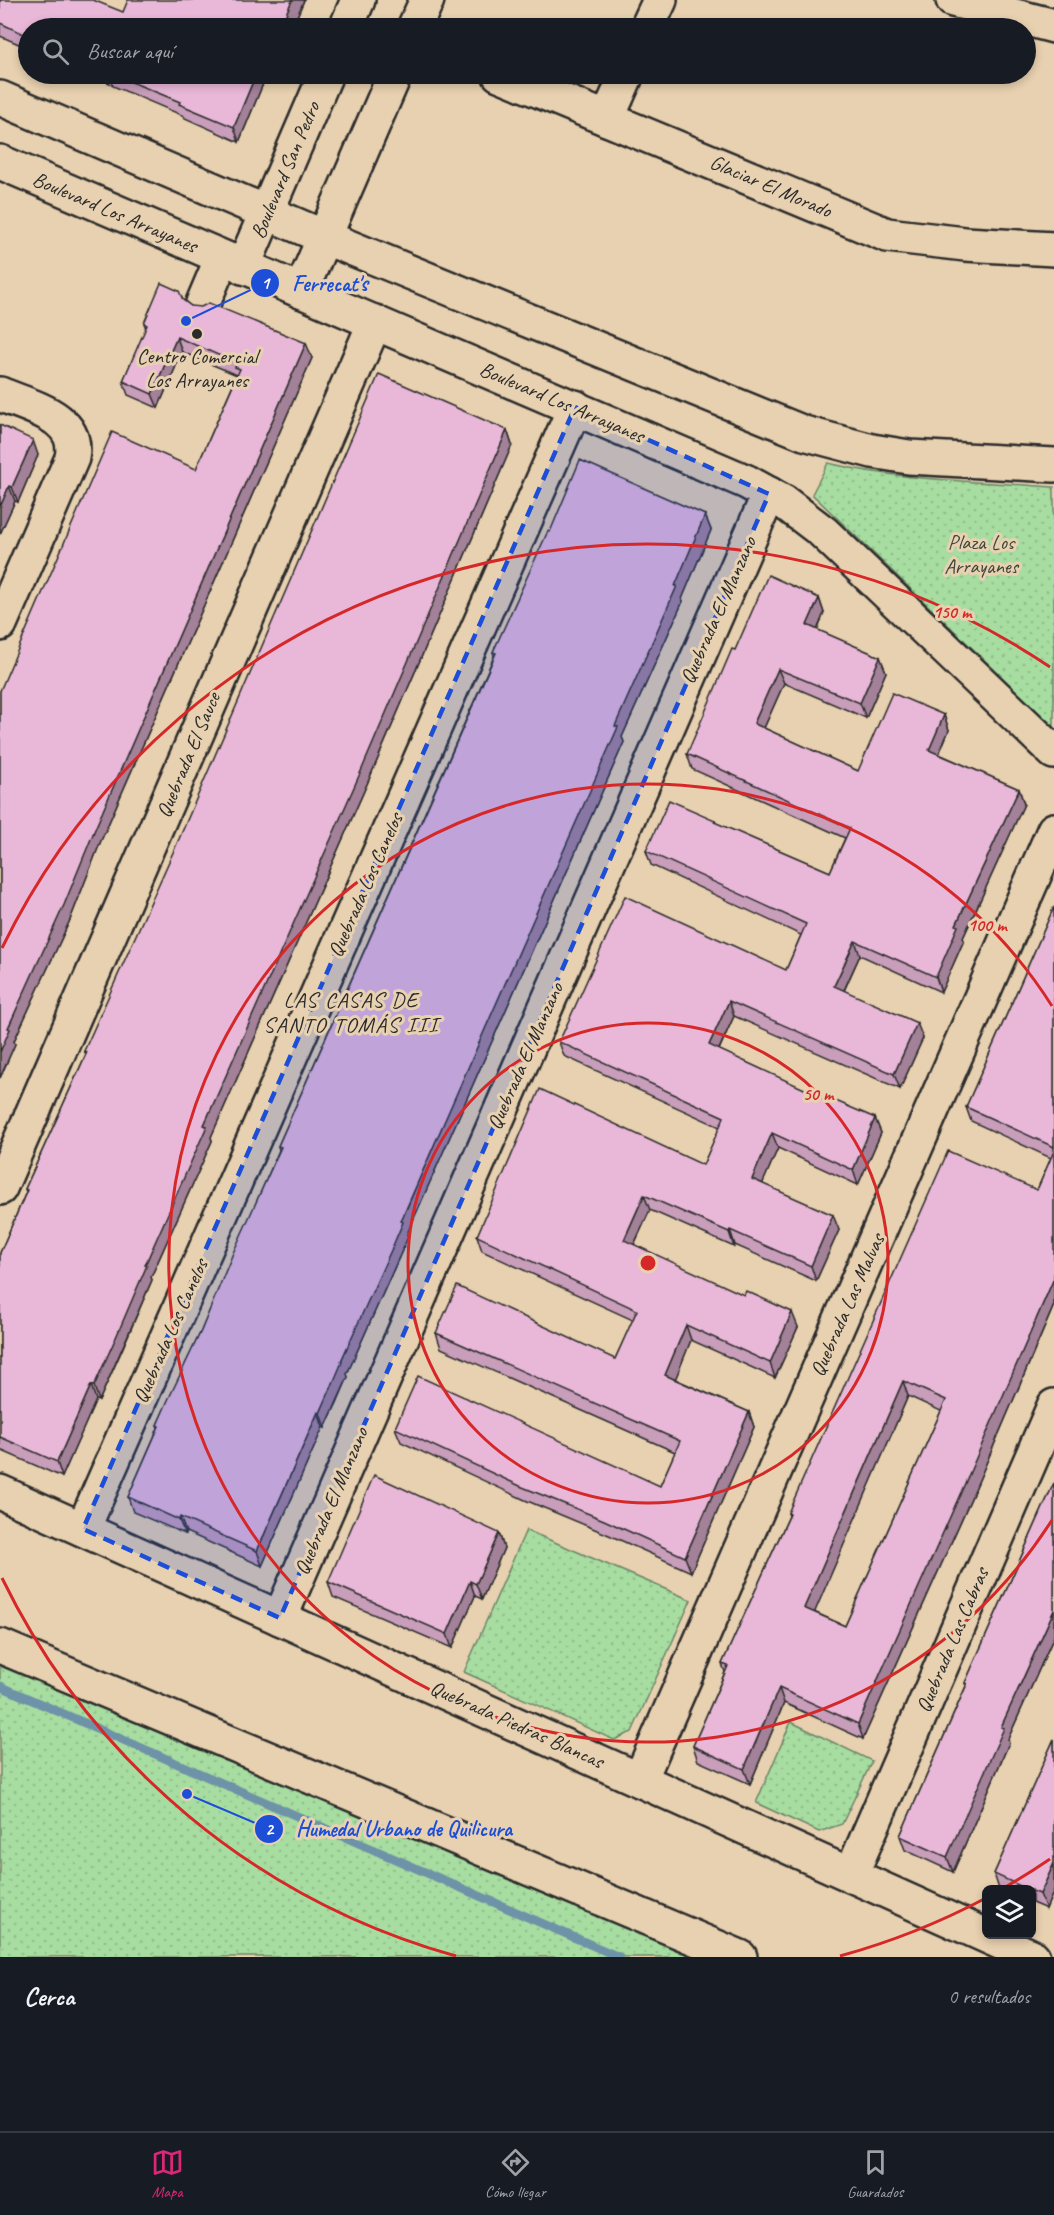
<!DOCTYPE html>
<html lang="es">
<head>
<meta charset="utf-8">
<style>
	body { margin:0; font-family:Caveat,sans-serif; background:#242831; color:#f1f3f6 }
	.controls { position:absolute; right:18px; bottom:18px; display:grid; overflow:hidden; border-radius:9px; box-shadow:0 3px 9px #0003 }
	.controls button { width:54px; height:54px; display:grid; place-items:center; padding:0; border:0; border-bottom:2px solid #363941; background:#171b24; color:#f1f3f6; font:30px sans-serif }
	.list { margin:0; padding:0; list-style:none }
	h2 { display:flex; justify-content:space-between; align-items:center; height:78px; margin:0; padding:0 24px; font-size:26px }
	h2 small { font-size:20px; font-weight:400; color:#9ea1a6 }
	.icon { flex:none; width:33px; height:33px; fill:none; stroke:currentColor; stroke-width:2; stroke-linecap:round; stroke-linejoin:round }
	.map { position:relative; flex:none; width:1054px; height:1957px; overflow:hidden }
	.search { position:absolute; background:#171b24; box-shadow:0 3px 9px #0003; left:18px; right:18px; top:18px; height:66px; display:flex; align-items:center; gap:15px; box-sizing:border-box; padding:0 21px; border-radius:33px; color:#9ea1a6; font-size:22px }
	.sheet { height:174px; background:#171b24 }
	nav { display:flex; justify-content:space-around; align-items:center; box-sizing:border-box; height:84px; border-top:2px solid #363941; background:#171b24; font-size:16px; color:#9ea1a6 }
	nav a { display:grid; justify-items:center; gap:3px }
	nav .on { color:#db2777 }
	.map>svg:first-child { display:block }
	.grass { fill:url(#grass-dots); stroke:#698466; stroke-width:1.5 }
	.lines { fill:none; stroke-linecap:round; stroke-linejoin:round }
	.stream { stroke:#6e92a7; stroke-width:9 }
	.minor-casing { stroke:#2b2b2b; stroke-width:38 }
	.minor { stroke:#e8d1b0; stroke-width:33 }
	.wall { fill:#c89ebb; stroke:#2b2b2b; stroke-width:1.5; fill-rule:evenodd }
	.shaded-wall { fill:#a38198; stroke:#2b2b2b; stroke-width:1.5 }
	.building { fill:#e9b8d9; stroke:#2b2b2b; stroke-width:1.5; fill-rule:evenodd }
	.marked { fill:#1d4ed8; fill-opacity:0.2; stroke:#1d4ed8; stroke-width:4.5; stroke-dasharray:12 8; stroke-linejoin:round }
	.ring { fill:none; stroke:#d62828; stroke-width:3 }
	.poi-dot { fill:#2b2b2b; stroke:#e8d1b0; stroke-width:2 }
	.labels { text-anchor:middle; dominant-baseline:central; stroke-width:6; stroke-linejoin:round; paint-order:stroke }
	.street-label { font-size:21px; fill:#2b2b2b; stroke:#e8d1b0 }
	.poi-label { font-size:21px; fill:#2b2b2b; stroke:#e8d1b0 }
	.park-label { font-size:21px; fill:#3e463d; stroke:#e8d1b0 }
	.neighbourhood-label { font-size:22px; letter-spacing:1.5px; fill:#2b2b2b; stroke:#e8d1b0 }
	.centre { fill:#d62828; stroke:#e8d1b0; stroke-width:3 }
	.ring-label { font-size:18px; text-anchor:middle; font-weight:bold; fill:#d62828; stroke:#e8d1b0; stroke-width:6; stroke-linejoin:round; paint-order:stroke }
	.leader { fill:none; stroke:#1d4ed8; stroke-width:2 }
	.callout-dot { fill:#1d4ed8; stroke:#e8d1b0; stroke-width:2 }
	.mark-label { font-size:18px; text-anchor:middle; font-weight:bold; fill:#fff }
	.callout-label { font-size:22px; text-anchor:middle; font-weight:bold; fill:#1d4ed8; stroke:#e8d1b0; stroke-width:6; stroke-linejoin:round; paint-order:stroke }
</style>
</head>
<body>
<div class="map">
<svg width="1054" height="1957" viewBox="0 0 1054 1957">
	<defs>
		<pattern id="grass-dots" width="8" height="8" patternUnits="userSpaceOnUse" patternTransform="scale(1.5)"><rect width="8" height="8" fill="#a7dda1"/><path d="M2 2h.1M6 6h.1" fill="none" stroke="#90be8b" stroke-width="1.8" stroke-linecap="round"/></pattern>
	</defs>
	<rect width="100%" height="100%" fill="#e8d1b0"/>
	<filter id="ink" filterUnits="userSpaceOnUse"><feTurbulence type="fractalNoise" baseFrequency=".0167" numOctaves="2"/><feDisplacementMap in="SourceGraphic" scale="12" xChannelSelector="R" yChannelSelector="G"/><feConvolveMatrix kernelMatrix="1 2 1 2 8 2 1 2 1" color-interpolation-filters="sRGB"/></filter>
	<g filter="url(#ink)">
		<!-- grass -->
		<g class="grass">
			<path d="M828,463c74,18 151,18 226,24v240l-242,-233z"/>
			<polygon points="526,1530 691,1600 632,1732 614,1740 464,1672"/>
			<polygon points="0,1631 747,1957 0,1957"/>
			<polygon points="791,1722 872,1761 842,1824 819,1832 756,1803"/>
		</g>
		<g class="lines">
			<!-- stream -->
			<polyline class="stream" points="0,1686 619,1957"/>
			<!-- minor casing -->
			<g class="minor-casing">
				<g id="minor">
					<polyline points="953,0 1054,26"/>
					<polyline points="346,28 358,0"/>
					<polyline points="414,28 427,0"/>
					<polyline points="647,28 660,0"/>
					<polyline points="499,74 887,235 965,244 1054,249"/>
					<polyline points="0,98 324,237 804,433 872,451 909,457 1054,465"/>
					<polyline points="607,119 627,74"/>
					<polyline points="0,162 747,482 785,503 823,532 1054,752"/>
					<polyline points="243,267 326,74"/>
					<polyline points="301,291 395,74"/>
					<polyline points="203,303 222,258"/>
					<path d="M0,394c30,13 80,22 72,64l-72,166"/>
					<polyline points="0,1188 375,322"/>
					<polyline points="0,1492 1033,1957"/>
					<polyline points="83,1529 575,407"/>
					<polyline points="280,1618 769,494"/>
					<polyline points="0,1646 740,1957"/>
					<polyline points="640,1780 1054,830"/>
					<polyline points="851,1875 1054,1406"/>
				</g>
			</g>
			<!-- minor -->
			<use href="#minor" class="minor"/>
		</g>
		<!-- wall -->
		<g class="wall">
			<polygon points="0,0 123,12 304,0 292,28 28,28 28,48 0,36"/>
			<polygon points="88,74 267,74 239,142 185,118 184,116 113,86 112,84"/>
			<polygon points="183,300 191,306 312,358 100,843 70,920 14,1041 15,1044 0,1078 0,691 196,469 237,375 182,352 158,408 128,395 123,381 146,329 144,323"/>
			<polygon points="0,425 38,455 18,502 15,501 0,534"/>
			<polygon points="507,430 512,445 367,784 211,1137 212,1141 151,1277 152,1280 122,1350 99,1401 96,1400 62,1477 0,1450 0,1253 26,1192 25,1189 86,1054 84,1051"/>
			<polygon points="705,515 711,530 682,599 683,601 622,737 624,742 437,1166 407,1234 408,1237 347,1374 348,1377 337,1403 325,1428 323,1427 262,1566 186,1532 185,1534 133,1512 128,1497 158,1428 157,1425 201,1331 279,1150 278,1146 494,656 493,652 550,532"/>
			<polygon points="819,598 824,613 817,630 880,657 886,672 866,718 784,683 764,728 858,771 944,715 949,730 939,754 1019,789 1024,804 963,938 964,940 941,992 860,955 844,991 923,1038 900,1089 734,1016 719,1050 828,1100 875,1118 881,1133 858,1185 778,1148 762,1184 839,1230 816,1281 735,1245 734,1247 650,1210 634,1245 798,1327 775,1378 691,1340 675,1379 749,1412 754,1427 691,1572 609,1535 525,1500 401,1442 395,1428 660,1486 675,1452 441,1348 436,1333 615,1359 633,1320 482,1251 477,1236 703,1165 720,1127 564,1056 559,1042 786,970 801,935 651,865 646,851 715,820 716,823 830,872 845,838 692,769 687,754"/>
			<path d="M1054,907v398l-78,182 -113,252 -79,-36 -34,81 -52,-23 -5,-15 32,-74 -3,-8 67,-148 -1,-3 249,-323 14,-32 -80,-37 -5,-14zM908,1396l33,15 -96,215 -31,-14z"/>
			<polygon points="1054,1483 1054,1636 1008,1739 1009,1743 953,1872 905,1850 900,1836 966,1686 965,1683"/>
			<polygon points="499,1533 504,1548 482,1599 475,1596 452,1648 333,1597 328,1582"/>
			<polygon points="1054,1739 1054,1890 1046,1909 1032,1903 1032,1890 999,1889 994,1874"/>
		</g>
		<!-- shaded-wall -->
		<g class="shaded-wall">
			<polygon points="292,0 304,0 292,28 280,28"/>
			<polygon points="256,74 267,74 239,142 234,127"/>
			<polygon points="177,337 182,352 158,408 152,394"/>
			<polygon points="306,343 312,358 100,843 70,920 14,1041 15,1044 0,1078 0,1052 8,1028"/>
			<polygon points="507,430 512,445 367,784 211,1137 212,1141 151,1277 152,1280 99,1401 94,1386 145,1265 204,1125"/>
			<polygon points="33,440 38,455 18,502 12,487"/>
			<polygon points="9,486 15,501 0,534 0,507"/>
			<polygon points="705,515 711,530 682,599 683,601 622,737 624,742 437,1166 407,1234 408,1237 347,1374 348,1377 325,1428 320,1413 341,1361"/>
			<polygon points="819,598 824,613 813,640 807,625"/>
			<polygon points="880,657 886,672 866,718 860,703"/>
			<polygon points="778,669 784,683 760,737 754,723"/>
			<polygon points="944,715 949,730 934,765 929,750"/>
			<polygon points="1019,789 1024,804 963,938 964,940 941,992 936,977 956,925"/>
			<polygon points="855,941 860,955 839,1001 834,986"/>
			<polygon points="729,1001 734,1016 714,1060 709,1045"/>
			<polygon points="917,1023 923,1038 900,1089 894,1074"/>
			<polygon points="875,1118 881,1133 858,1185 853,1170"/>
			<polygon points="772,1133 778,1148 758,1194 752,1179"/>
			<polygon points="644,1195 650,1210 629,1255 624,1240"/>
			<polygon points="833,1215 839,1230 816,1281 811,1266"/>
			<polygon points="730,1230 735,1245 734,1247 729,1232"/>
			<polygon points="1054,1278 1054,1305 976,1487 863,1739 858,1724"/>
			<polygon points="792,1312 798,1327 775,1378 770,1363"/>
			<polygon points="686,1325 691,1340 671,1390 665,1375"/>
			<polygon points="903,1381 908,1396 810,1623 804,1608"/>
			<polygon points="91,1385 96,1400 62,1477 57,1462"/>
			<polygon points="318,1412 323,1427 262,1566 257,1551"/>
			<polygon points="749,1412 754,1427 691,1572 685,1557"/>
			<polygon points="180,1517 186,1532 185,1534 179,1520"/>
			<polygon points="499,1533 504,1548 482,1599 476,1584"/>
			<polygon points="470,1581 475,1596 452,1648 447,1634"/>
			<polygon points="1054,1610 1054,1636 1008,1739 1009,1743 953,1872 947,1857 1001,1727"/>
			<polygon points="779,1688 784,1703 750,1784 744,1769"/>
			<polygon points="1054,1863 1054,1890 1046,1909 1040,1894"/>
		</g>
		<!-- building -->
		<g class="building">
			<polygon points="0,0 93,0 123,12 128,0 292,0 280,28 28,28 28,36 0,23"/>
			<polygon points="112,74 256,74 234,127 179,104 180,102"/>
			<polygon points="161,283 179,291 183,300 191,306 201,307 209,303 306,343 95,829 64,905 8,1028 10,1029 0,1052 0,691 112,432 196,469 240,369 235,367 237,363 177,337 152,394 123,381 147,325 144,323"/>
			<polygon points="379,374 507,430 362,769 204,1125 207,1126 145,1265 147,1265 117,1335 94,1386 91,1385 57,1462 0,1437 0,1253 27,1190 25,1189 87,1052 84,1051 179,839"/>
			<polygon points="0,425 33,440 12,487 9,486 0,507"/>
			<polygon points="580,460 705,515 675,586 677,586 615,726 618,727 431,1152 401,1221 403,1222 392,1248 341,1361 342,1362 331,1388 320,1413 318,1412 257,1551 180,1517 179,1520 128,1497 159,1426 157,1425 168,1400 201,1331 233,1253 281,1147 278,1146 496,653 493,652 548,531 550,532"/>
			<polygon points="768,575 819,598 807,625 880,657 860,703 778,669 754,723 755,724 858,771 892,693 944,715 929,750 1019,789 956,925 958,926 936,977 855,941 834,986 917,1023 894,1074 729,1001 709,1045 828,1100 829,1098 875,1118 853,1170 772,1133 752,1179 833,1215 811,1266 730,1230 729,1232 644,1195 624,1240 744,1295 746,1291 792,1312 770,1363 686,1325 665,1375 749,1412 685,1557 604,1520 520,1486 395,1428 418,1376 660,1486 680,1441 436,1333 457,1286 615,1359 637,1310 477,1236 540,1089 703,1165 724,1117 559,1042 625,896 786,970 806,924 646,851 669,800 715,820 714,822 830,872 850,828 687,754 732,649 735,650"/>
			<polygon points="1054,907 1054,1147 966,1107"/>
			<path d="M948,1151l89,39 17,-39v127l-84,194 -112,252 -79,-36 -35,81 -51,-23 35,-80 -6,-2 68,-150 -2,-1zM903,1381l43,19 -101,226 -41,-18z"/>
			<polygon points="374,1475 499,1533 476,1584 470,1581 447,1634 328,1582"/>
			<polygon points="1054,1483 1054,1610 1001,1727 1004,1728 947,1857 900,1836 967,1684 965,1683"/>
			<polygon points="1054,1739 1054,1863 1040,1894 1032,1891 1032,1890 1029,1890 994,1874"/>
		</g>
	</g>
	<!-- marked area -->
	<path class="marked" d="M575,407l194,87 -489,1124 -197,-89z"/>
	<!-- distance rings -->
	<g class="ring">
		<circle cx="648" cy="1263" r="240"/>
		<path d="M1052 1520A479 479 0 1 1 1052 1006"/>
		<path d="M1050 1859A719 719 0 0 1 1002 1889M986 1898A719 719 0 0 1 840 1956M456 1956A719 719 0 0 1 2 1578M2 948A719 719 0 0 1 1050 667"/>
	</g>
	<!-- markers -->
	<circle class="poi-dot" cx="197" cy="334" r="6"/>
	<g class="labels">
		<!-- street labels -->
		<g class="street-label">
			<text transform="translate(285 170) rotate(-67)">Boulevard San Pedro</text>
			<text transform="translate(771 186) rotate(23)">Glaciar El Morado</text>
			<text transform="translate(115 212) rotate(23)">Boulevard Los Arrayanes</text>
			<text transform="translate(562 402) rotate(23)">Boulevard Los Arrayanes</text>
			<text transform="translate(718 610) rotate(-66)">Quebrada El Manzano</text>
			<text transform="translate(188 755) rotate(-67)">Quebrada El Sauce</text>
			<text transform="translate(365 885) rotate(-66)">Quebrada Los Canelos</text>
			<text transform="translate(525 1056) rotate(-66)">Quebrada El Manzano</text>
			<text transform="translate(847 1305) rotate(-66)">Quebrada Las Malvas</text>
			<text transform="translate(170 1331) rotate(-66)">Quebrada Los Canelos</text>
			<text transform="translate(331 1501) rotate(-67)">Quebrada El Manzano</text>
			<text transform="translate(952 1640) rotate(-67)">Quebrada Las Cabras</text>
			<text transform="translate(517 1724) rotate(24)">Quebrada Piedras Blancas</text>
		</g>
		<!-- poi labels -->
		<g class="poi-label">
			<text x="197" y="356">Centro Comercial<tspan x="197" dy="24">Los Arrayanes</tspan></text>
		</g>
		<!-- park labels -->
		<g class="park-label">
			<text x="981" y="542">Plaza Los<tspan x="981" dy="24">Arrayanes</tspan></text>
		</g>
		<!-- neighbourhood labels -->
		<g class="neighbourhood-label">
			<text x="351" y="1000">LAS CASAS DE<tspan x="351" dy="25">SANTO TOMÁS III</tspan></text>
		</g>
	</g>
	<circle cx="648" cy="1263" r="9" class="centre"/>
	<g class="ring-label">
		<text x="952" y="618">150 m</text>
		<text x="987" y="931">100 m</text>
		<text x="818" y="1100">50 m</text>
	</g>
	<!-- callouts -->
	<path class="leader" d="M186 321L265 283M187 1794L269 1829"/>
	<g class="callout-dot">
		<circle cx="186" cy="321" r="6"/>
		<circle cx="187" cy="1794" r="6"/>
		<circle cx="265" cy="283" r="15"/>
		<circle cx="269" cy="1829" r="15"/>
	</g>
	<g class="mark-label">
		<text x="265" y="289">1</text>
		<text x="269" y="1835">2</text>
	</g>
	<g class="callout-label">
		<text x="330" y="291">Ferrecat's</text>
		<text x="404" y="1836">Humedal Urbano de Quilicura</text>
	</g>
</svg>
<div class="controls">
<button><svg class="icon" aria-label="layers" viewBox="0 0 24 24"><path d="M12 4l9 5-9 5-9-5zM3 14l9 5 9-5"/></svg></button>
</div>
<div class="search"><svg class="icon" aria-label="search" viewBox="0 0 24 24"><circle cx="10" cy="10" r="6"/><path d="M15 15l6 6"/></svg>Buscar aquí</div>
</div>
<section class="sheet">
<h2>Cerca<small>0 resultados</small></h2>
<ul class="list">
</ul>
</section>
<nav>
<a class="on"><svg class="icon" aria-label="map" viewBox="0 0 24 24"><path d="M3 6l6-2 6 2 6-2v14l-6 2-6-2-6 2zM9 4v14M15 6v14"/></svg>Mapa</a>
<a><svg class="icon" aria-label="directions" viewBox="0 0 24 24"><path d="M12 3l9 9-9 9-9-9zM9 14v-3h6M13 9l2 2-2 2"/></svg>Cómo llegar</a>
<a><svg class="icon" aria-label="saved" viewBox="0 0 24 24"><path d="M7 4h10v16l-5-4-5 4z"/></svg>Guardados</a>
</nav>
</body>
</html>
